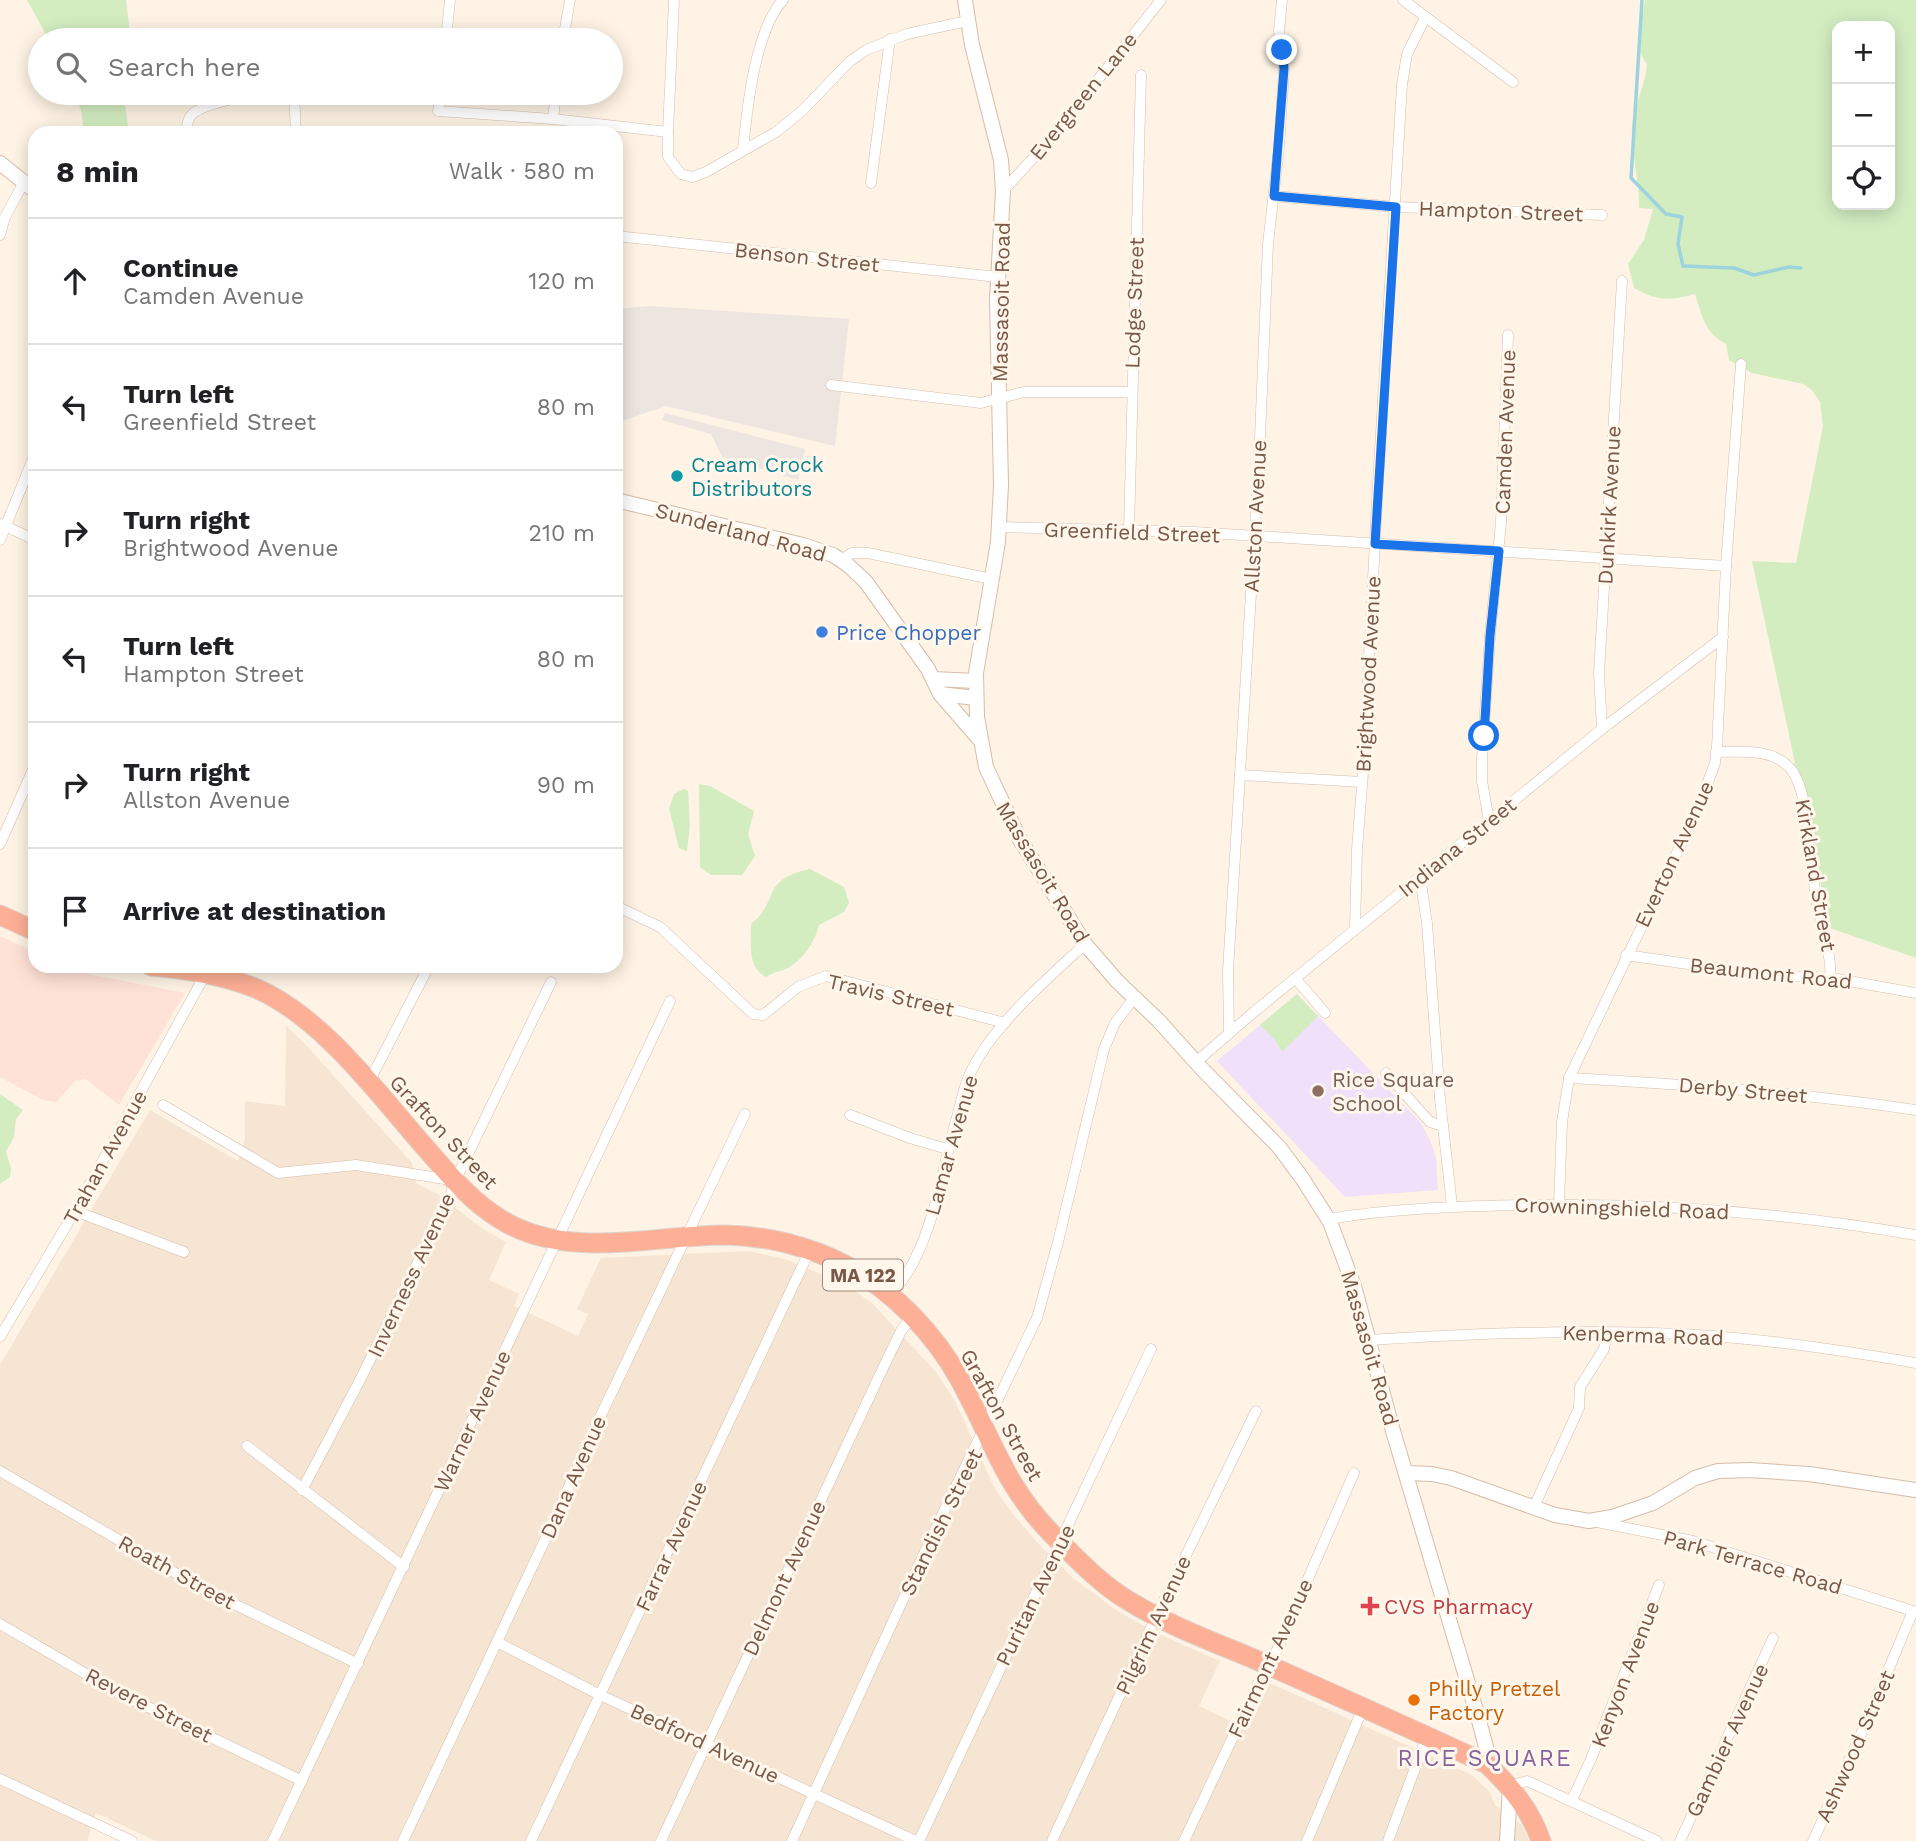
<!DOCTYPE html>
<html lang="en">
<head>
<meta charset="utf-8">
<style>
	body { margin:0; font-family:"Work Sans",sans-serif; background:#f2f2f2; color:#202124 }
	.controls { position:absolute; right:21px; top:21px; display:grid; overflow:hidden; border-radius:14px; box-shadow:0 4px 18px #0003 }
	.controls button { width:63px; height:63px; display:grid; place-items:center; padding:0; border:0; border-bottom:2px solid #e0e0e0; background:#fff; color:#202124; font:35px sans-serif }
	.stop { position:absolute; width:21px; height:21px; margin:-16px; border:5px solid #1a73e8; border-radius:50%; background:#fff }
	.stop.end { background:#1a73e8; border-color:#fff; box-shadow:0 2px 7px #0008 }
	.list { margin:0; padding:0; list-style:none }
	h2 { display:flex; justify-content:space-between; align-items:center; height:91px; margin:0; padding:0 28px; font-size:30px }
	h2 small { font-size:23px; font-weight:400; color:#757577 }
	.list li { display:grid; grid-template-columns:46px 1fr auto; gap:21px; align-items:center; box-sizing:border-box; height:126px; padding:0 28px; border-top:2px solid #e0e0e0 }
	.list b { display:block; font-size:26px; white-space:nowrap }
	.list p { margin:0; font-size:23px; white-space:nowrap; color:#757577 }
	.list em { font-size:23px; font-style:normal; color:#757577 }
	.icon { flex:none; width:38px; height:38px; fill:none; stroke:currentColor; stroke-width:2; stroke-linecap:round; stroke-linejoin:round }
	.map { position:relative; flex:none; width:1916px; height:1841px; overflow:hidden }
	.search { position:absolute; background:#fff; box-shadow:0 4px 18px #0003; left:28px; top:28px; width:595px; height:77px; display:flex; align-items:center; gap:18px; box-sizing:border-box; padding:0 24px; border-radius:38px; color:#757577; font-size:26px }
	.panel { position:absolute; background:#fff; box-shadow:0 4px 18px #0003; left:28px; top:126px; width:595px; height:847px; border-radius:21px }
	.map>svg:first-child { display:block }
	.residential { fill:#f6e5d2 }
	.commercial { fill:#ffe2d7 }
	.industrial { fill:#ede5df }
	.education { fill:#f1e0fa }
	.green { fill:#d3edc1; fill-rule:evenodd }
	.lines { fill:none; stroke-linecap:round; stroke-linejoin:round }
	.stream { stroke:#9cd3dc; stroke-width:3.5 }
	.street-casing { stroke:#d3bdac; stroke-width:11 }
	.secondary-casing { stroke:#d6bca9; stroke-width:16 }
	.highway-casing { stroke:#dcd4cf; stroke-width:21 }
	.street { stroke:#fff; stroke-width:10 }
	.secondary { stroke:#fff; stroke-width:14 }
	.highway { stroke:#fdb096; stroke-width:19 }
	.route { stroke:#1a73e8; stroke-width:9 }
	.culture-dot { fill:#0f9aa8; stroke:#fff7ec; stroke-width:2.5 }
	.shop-dot { fill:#3f7fe0; stroke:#fff7ec; stroke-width:2.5 }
	.education-dot { fill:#8d6e63; stroke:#fff7ec; stroke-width:2.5 }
	.health-dot { fill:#e0444e; stroke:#fff7ec; stroke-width:2.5 }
	.food-dot { fill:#e8710a; stroke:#fff7ec; stroke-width:2.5 }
	.labels { text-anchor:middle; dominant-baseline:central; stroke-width:6; stroke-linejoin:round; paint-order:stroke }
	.shield { fill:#fff7ec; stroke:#a18878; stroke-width:2 }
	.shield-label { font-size:19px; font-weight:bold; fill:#795847 }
	.street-label { font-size:21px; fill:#795847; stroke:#fff7ec }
	.culture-label { font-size:21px; fill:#0d838f; stroke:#fff7ec; text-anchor:start }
	.shop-label { font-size:21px; fill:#366cbe; stroke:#fff7ec; text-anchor:start }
	.education-label { font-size:21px; fill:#785e54; stroke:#fff7ec; text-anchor:start }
	.health-label { font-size:21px; fill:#be3a42; stroke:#fff7ec; text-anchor:start }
	.food-label { font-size:21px; fill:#c56008; stroke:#fff7ec; text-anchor:start }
	.neighbourhood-label { font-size:23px; letter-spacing:2px; fill:#88629d; stroke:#fff7ec }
</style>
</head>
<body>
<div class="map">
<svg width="1916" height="1841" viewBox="0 0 1916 1841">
	<rect width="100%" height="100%" fill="#fef3e4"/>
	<!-- residential -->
	<polygon class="residential" points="286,1026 306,1045 412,1163 416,1183 438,1194 481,1228 506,1242 489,1280 519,1294 514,1306 578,1336 588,1314 577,1309 601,1258 748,1251 785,1259 847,1285 873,1304 937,1373 956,1403 993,1485 1011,1512 1037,1542 1074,1579 1119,1612 1161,1635 1220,1661 1199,1706 1248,1729 1270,1683 1472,1775 1489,1791 1495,1805 1522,1825 1529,1841 156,1841 96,1813 87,1841 0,1841 0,1365 150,1110 238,1161 245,1139 245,1101 285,1106"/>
	<!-- commercial -->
	<polygon class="commercial" points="0,936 35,952 35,966 65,966 78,972 185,993 119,1105 86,1079 75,1081 56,1102 43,1100 0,1077"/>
	<!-- industrial -->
	<g class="industrial">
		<polygon points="649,306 849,319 835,446 666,406 616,423 616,309"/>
		<polygon points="665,413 805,449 798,480 722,457 711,434 662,420"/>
	</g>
	<!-- education -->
	<polygon class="education" points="1297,994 1420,1122 1430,1140 1436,1158 1438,1190 1345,1197 1217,1061"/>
	<!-- green -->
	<g class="green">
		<polygon points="27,0 126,0 131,40 49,40"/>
		<path d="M1645,0h271v958l-86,-30 -78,-367 44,2 27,-137 -3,-24 -8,-12 -9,-6 -51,-11 -23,-13 -3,-16c-21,-11 -24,-28 -31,-50 -26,7 -38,7 -61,-6l-6,-24 16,-24 9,-31 -14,-1c1,-27 -8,-53 -7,-81 1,-22 14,-41 15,-63 -14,-16 -5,-44 -2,-64zM1837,26h53v179h-53z"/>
		<polygon points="74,93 151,93 148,103 125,105 129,133 84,133 81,110"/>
		<polygon points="699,784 710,786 754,811 748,834 755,856 742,875 711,875 700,867"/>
		<polygon points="684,789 688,791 690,825 687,851 679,848 669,809 674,794"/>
		<path d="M810,869l34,18 5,16 -5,9 -25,13c-4,17 -16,34 -31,43 -8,4 -13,3 -22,9 -19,-10 -15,-33 -15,-53 30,-24 8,-44 59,-55z"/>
		<polygon points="1297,994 1318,1016 1282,1052 1274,1039 1260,1025"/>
		<polygon points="0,1094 23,1110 16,1119 14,1137 6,1151 11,1169 10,1177 0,1184"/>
	</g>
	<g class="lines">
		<!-- stream -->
		<polyline class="stream" points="1642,0 1631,178 1666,214 1682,217 1678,244 1683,266 1734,268 1754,275 1789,267 1801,268"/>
		<!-- street casing -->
		<g class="street-casing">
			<g id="street">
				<polyline points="1403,0 1513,82"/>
				<polyline points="446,40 450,0"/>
				<polyline points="563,40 570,0"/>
				<polyline points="294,93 296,133"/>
				<polyline points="441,93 438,111 553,119 668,132 668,157 681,174 692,177 706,172 776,132 802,111 849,62 866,50 907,34 967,21"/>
				<polyline points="553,119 556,93"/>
				<polyline points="668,132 674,0"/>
				<path d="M186,133c1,-5 1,-12 4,-16 8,-14 58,-21 74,-24"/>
				<path d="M743,150c4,-42 12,-119 40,-150"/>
				<polyline points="871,183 890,39"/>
				<polyline points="1003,191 1054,135 1161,0"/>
				<polyline points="1274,196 1396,207 1602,215"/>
				<polyline points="0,235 5,217 24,182"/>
				<polyline points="616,236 998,277"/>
				<polyline points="831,385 981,403 1024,392 1131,392"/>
				<polyline points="1,524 35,540"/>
				<polyline points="998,527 1194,532 1726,566"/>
				<polyline points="1129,530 1141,75"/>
				<polyline points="0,540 35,454"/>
				<polyline points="841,560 852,553 868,553 991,579"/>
				<polyline points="1602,729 1599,673 1622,281"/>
				<path d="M1716,752c24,0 55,-4 73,15 21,21 22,101 27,132 3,16 19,68 13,78"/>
				<polyline points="1240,775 1362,782"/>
				<polyline points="1489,821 1482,781 1482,759 1490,636 1501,522 1508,335"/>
				<polyline points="0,844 35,765"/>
				<polyline points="1420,877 1427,923 1440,1099 1452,1206"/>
				<polyline points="616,906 660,927 753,1014 763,1015 798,987 826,976 1005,1023"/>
				<polyline points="1355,928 1357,850 1363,773 1378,483 1402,85 1407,54 1425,18"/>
				<polyline points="1626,955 1764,975 1832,978 1916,993"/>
				<polyline points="1295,978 1325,1013"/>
				<polyline points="1229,1032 1228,971 1259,462 1268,244 1279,147 1284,70 1279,31 1282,0"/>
				<polyline points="1196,1062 1255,1011 1602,729 1723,637"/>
				<polyline points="1386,1073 1430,1122 1443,1126"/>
				<path d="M1569,1078c116,6 232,15 347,32"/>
				<polyline points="368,1084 429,966"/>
				<polyline points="163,1105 278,1173 356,1165 451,1180"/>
				<polyline points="850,1115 910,1138 947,1149"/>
				<polyline points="1559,1205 1562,1122 1569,1078 1698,809 1715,763 1717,747 1726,566 1741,364"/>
				<polyline points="75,1211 184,1252"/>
				<path d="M1328,1219c67,-11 134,-13 201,-14 130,-2 259,8 387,30"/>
				<path d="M890,1296c9,-11 18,-23 24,-35 23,-45 29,-96 43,-144 4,-13 6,-28 12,-41 20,-47 78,-97 116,-132"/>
				<polyline points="0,1337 75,1211 206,973"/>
				<path d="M1369,1340c94,-6 188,-10 282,-7 88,2 178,15 265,30"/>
				<polyline points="247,1446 404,1567"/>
				<polyline points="0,1471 203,1589 358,1664"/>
				<polyline points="302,1490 361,1378 449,1199 455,1181 551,982"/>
				<polyline points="1533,1509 1579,1408 1580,1387 1604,1349 1607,1332"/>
				<polyline points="1597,1522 1693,1541 1916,1612"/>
				<polyline points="0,1624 117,1692 302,1781"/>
				<polyline points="497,1642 600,1695 916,1841"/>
				<polyline points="0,1779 132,1841"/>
				<polyline points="1510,1786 1527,1781 1534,1784 1657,1841"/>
				<polyline points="1572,1800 1591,1759 1659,1585"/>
				<polyline points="273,1841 670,1001"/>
				<polyline points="403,1841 550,1529 602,1413 745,1114"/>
				<polyline points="531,1841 810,1250"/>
				<polyline points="661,1841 883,1368 901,1331 912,1316"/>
				<polyline points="792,1841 934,1532 1037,1318 1058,1242 1104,1049 1115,1023 1134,998"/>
				<polyline points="919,1841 1151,1349"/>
				<polyline points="1052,1841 1157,1615 1256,1411"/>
				<polyline points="1184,1841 1261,1677 1270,1666 1354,1473"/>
				<polyline points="1307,1841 1363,1708"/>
				<polyline points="1388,1841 1427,1736"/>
				<polyline points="1680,1841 1773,1638"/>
				<polyline points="1813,1841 1869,1716 1913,1611"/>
			</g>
		</g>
		<!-- secondary casing -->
		<g class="secondary-casing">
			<g id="secondary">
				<polyline points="965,0 972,45 1001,160 1003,191 997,299 1001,485 998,542 976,673 977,717 986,767 1019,838 1085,944 1117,981 1158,1020 1203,1070 1279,1147 1302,1178 1330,1222 1354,1286 1393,1431 1478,1717 1486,1747 1487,1764"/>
				<polyline points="0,163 35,191"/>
				<polyline points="616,500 803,545 833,555 848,565 866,582 928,669 940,694 980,740"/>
				<polyline points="933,679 976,681"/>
				<polyline points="940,694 976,698"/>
				<polyline points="1406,1473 1432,1474 1451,1478 1555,1515 1589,1521 1612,1517 1653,1503 1695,1478 1718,1471 1750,1470 1809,1474 1916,1490"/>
				<polyline points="1507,1841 1510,1786"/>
			</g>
		</g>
		<!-- highway casing -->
		<g class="highway-casing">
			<g id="highway">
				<polyline points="0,915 35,931"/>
				<path d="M151,966c35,3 72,9 104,22 65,27 122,104 168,157 23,26 46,55 77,74 67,42 152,16 226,16 40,1 83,11 119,30 47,24 90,69 115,115 32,58 44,106 93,155 24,24 50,52 81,69 40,24 85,40 127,58 76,34 151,67 226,102 24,23 43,45 54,77"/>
			</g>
		</g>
		<!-- street -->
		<use href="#street" class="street"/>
		<!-- secondary -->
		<use href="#secondary" class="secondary"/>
		<!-- highway -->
		<use href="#highway" class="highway"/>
	</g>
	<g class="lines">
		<!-- route -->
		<polyline class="route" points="1282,50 1284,69 1274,196 1396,207 1375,544 1499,551 1490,636 1484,736"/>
	</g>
	<!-- markers -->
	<circle class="culture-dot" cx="677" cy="476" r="7"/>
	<circle class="shop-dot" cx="822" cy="632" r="7"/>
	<circle class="education-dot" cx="1318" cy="1091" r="7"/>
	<path class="health-dot" d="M1366.5 1595.5h7v7h7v7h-7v7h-7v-7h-7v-7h7z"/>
	<circle class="food-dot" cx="1414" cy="1700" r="7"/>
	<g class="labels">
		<!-- shield labels -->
		<rect class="shield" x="823" y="1259.5" width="80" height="31" rx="5"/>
		<g class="shield-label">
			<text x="863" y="1275">MA 122</text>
		</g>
		<!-- street labels -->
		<g class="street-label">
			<text transform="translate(1083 96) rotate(-51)">Evergreen Lane</text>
			<text transform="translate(1501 211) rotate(2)">Hampton Street</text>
			<text transform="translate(807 257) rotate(6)">Benson Street</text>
			<text transform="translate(1001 302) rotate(-89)">Massasoit Road</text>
			<text transform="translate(1134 303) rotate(-88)">Lodge Street</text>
			<text transform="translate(1505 432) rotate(-88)">Camden Avenue</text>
			<text transform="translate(1609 505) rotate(-87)">Dunkirk Avenue</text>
			<text transform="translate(1255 516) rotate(-87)">Allston Avenue</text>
			<text transform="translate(741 532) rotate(15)">Sunderland Road</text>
			<text transform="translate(1132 532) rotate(2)">Greenfield Street</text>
			<text transform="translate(1368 674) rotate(-87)">Brightwood Avenue</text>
			<text transform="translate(1457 847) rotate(-39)">Indiana Street</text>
			<text transform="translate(1674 854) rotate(-65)">Everton Avenue</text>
			<text transform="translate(1043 872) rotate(59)">Massasoit Road</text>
			<text transform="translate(1816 875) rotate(80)">Kirkland Street</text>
			<text transform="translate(1771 973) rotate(6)">Beaumont Road</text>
			<text transform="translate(891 995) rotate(13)">Travis Street</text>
			<text transform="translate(1743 1090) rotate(5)">Derby Street</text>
			<text transform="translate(444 1132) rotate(47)">Grafton Street</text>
			<text transform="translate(951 1145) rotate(-74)">Lamar Avenue</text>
			<text transform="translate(105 1157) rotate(-61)">Trahan Avenue</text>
			<text transform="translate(1622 1208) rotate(2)">Crowningshield Road</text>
			<text transform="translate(411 1275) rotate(-65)">Inverness Avenue</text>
			<text transform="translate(1643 1335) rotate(2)">Kenberma Road</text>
			<text transform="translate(1370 1348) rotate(74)">Massasoit Road</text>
			<text transform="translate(1002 1415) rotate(61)">Grafton Street</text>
			<text transform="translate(472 1421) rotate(-65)">Warner Avenue</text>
			<text transform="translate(573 1477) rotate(-66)">Dana Avenue</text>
			<text transform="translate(941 1522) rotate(-64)">Standish Street</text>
			<text transform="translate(671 1546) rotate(-65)">Farrar Avenue</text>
			<text transform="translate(1753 1562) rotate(16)">Park Terrace Road</text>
			<text transform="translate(177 1572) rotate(29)">Roath Street</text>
			<text transform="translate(784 1578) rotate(-65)">Delmont Avenue</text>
			<text transform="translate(1035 1595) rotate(-64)">Puritan Avenue</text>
			<text transform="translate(1153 1625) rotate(-65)">Pilgrim Avenue</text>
			<text transform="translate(1270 1658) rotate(-65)">Fairmont Avenue</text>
			<text transform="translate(1625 1674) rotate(-69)">Kenyon Avenue</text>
			<text transform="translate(149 1705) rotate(27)">Revere Street</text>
			<text transform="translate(1727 1740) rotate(-65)">Gambier Avenue</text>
			<text transform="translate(705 1743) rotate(25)">Bedford Avenue</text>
			<text transform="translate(1855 1746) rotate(-66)">Ashwood Street</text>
		</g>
		<!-- culture labels -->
		<g class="culture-label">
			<text x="691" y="464">Cream Crock<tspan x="691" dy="24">Distributors</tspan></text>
		</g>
		<!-- shop labels -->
		<g class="shop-label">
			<text x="836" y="632">Price Chopper</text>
		</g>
		<!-- education labels -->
		<g class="education-label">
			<text x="1332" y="1079">Rice Square<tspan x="1332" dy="24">School</tspan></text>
		</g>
		<!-- health labels -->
		<g class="health-label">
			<text x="1384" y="1606">CVS Pharmacy</text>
		</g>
		<!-- food labels -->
		<g class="food-label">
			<text x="1428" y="1688">Philly Pretzel<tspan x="1428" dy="24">Factory</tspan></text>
		</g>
		<!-- neighbourhood labels -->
		<g class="neighbourhood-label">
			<text x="1485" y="1758">RICE SQUARE</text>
		</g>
	</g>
</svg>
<div class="controls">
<button>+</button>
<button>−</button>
<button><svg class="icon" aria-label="locate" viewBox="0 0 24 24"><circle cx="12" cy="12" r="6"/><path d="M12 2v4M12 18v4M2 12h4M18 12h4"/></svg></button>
</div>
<div class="stop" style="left:1484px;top:736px"></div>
<div class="stop end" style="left:1282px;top:50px"></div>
<div class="search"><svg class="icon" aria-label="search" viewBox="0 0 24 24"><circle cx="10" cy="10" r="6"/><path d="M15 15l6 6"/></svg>Search here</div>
<section class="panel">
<h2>8 min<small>Walk · 580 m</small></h2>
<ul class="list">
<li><svg class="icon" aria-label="ahead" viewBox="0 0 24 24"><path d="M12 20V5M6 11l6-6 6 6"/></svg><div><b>Continue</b><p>Camden Avenue</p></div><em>120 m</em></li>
<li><svg class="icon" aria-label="left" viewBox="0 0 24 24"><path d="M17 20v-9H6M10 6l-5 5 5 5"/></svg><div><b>Turn left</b><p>Greenfield Street</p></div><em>80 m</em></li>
<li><svg class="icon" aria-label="right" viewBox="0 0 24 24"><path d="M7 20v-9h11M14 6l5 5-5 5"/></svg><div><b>Turn right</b><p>Brightwood Avenue</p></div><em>210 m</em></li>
<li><svg class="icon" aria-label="left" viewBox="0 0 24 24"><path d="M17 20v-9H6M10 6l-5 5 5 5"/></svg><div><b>Turn left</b><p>Hampton Street</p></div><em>80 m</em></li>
<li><svg class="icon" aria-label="right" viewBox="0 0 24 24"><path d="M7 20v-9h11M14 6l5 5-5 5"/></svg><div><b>Turn right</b><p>Allston Avenue</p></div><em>90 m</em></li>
<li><svg class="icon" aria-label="arrive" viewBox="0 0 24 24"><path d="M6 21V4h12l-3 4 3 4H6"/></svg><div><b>Arrive at destination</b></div></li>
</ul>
</section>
</div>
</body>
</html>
